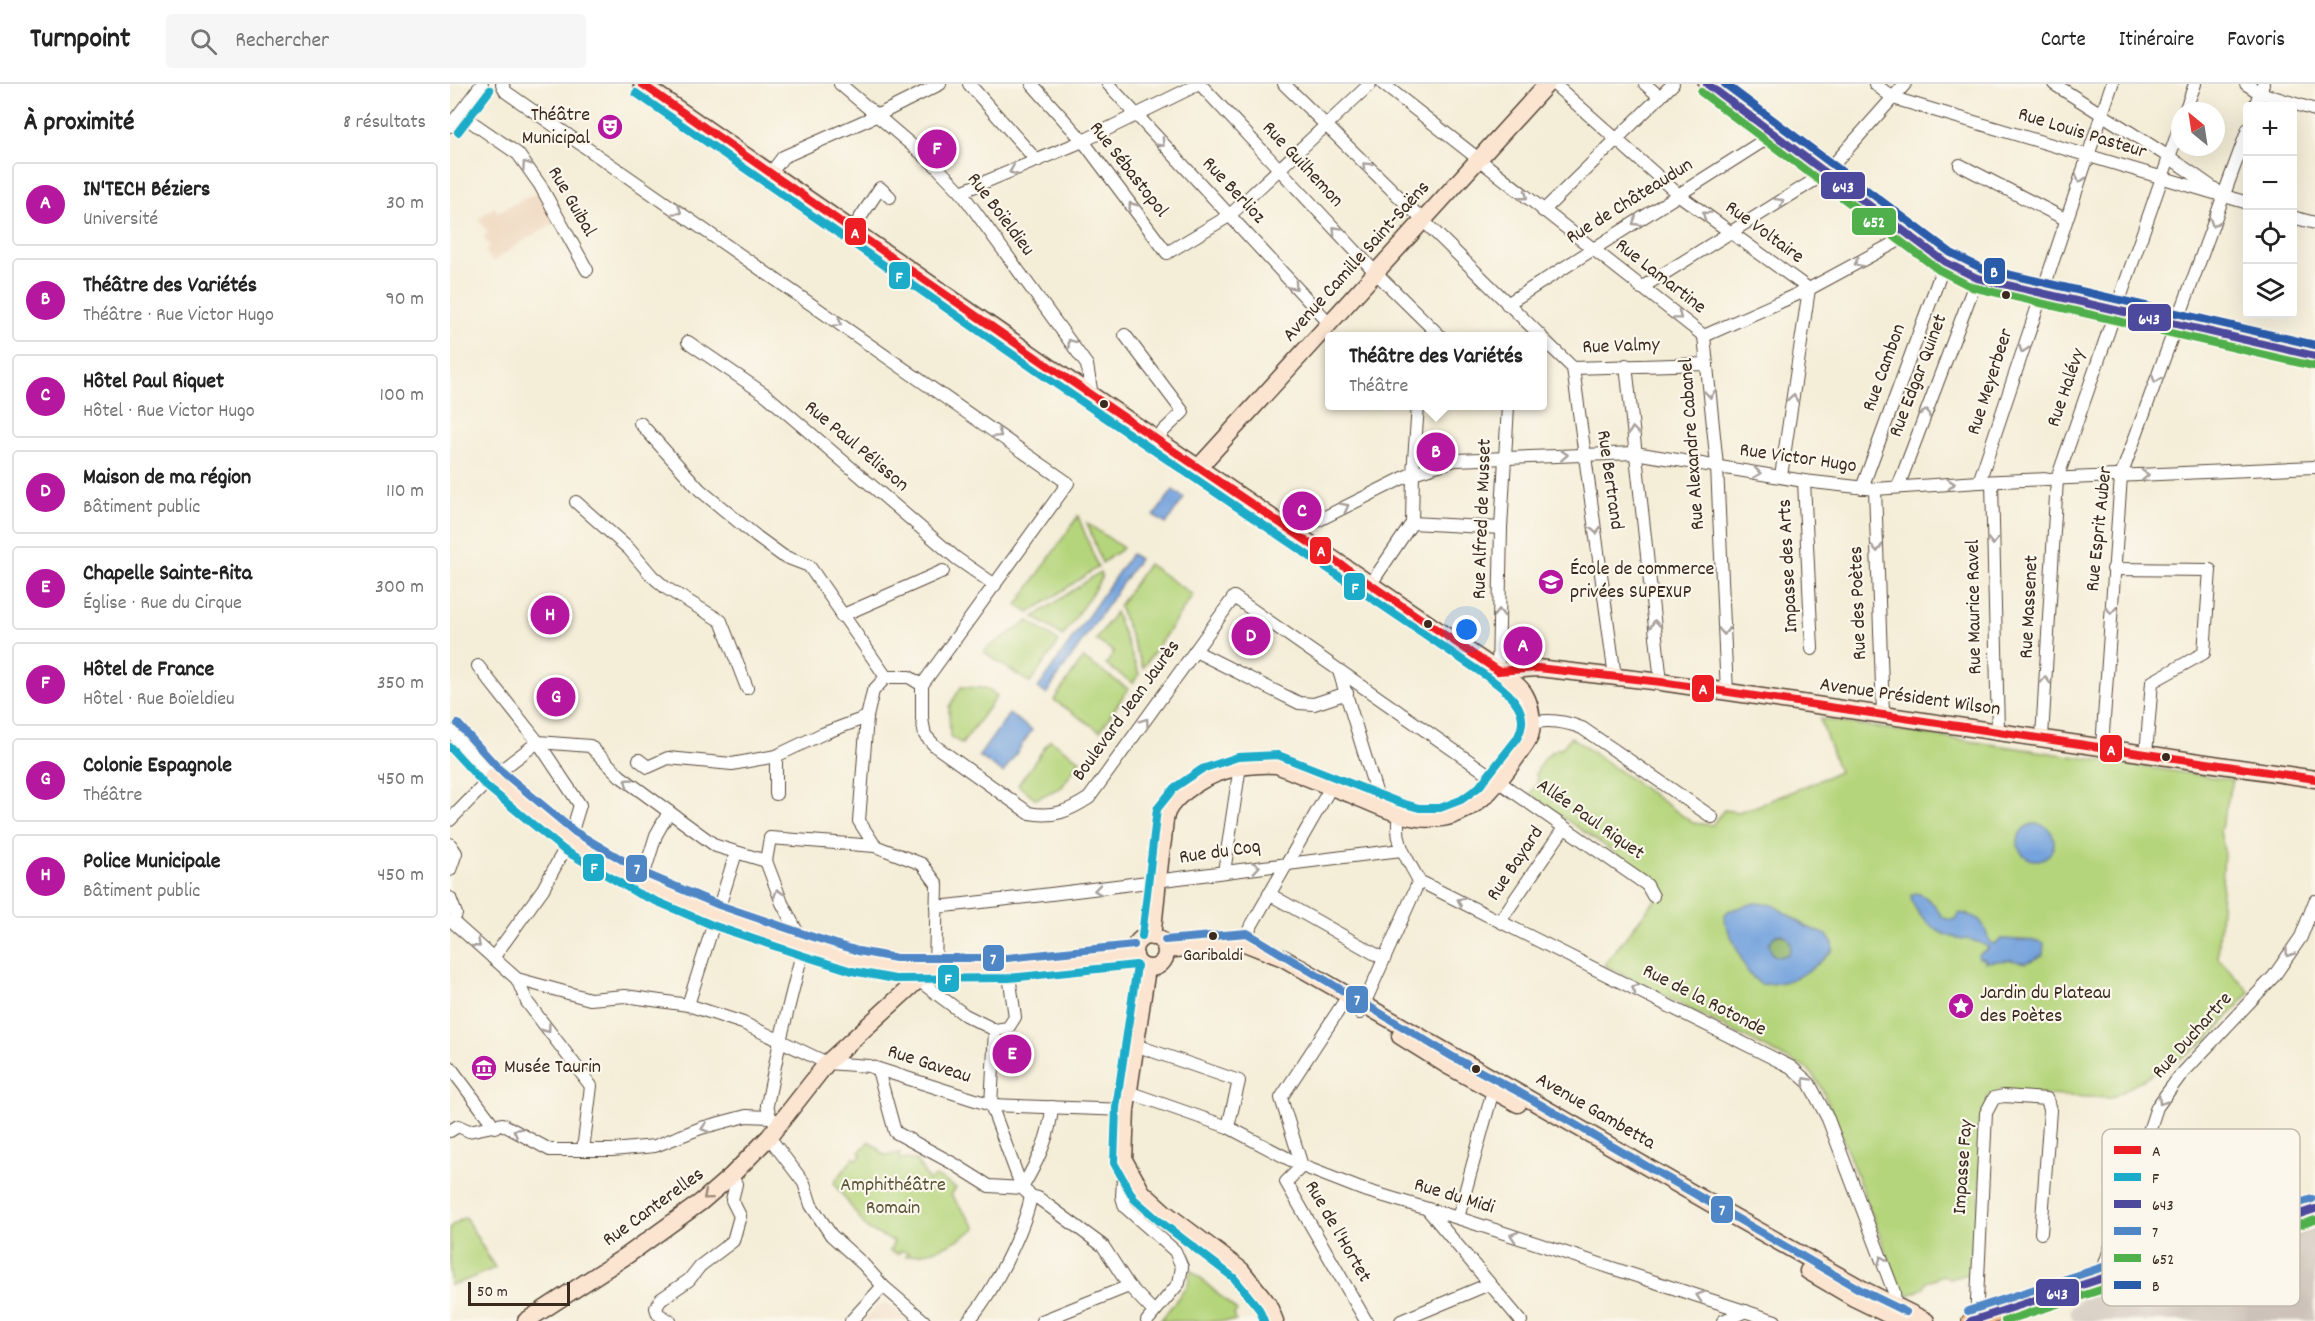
<!DOCTYPE html>
<html lang="fr">
<head>
<meta charset="utf-8">
<style>
	body { margin:0; font-family:Dekko,sans-serif; background:#f6f6f6; color:#222 }
	.controls { position:absolute; right:18px; top:18px; display:grid; overflow:hidden; border-radius:6px; box-shadow:0 6px 24px #0002 }
	.controls button { width:54px; height:54px; display:grid; place-items:center; padding:0; border:0; border-bottom:2px solid #e0e0e0; background:#fff; color:#222; font:30px sans-serif }
	.compass { position:absolute; left:1721px; top:18px; width:54px; height:54px; border-radius:50%; background:#fff; box-shadow:0 6px 24px #0002; rotate:330deg }
	.scale { position:absolute; left:18px; bottom:15px; width:102px; box-sizing:border-box; padding-left:6px; border:3px solid #3b2a1e; border-top:0; font-size:16px; line-height:21px; white-space:nowrap; color:#3b2a1e; -webkit-text-stroke:4px #fbf7ec; paint-order:stroke }
	.you { position:absolute; left:1017px; top:546px; width:21px; height:21px; margin:-15px; border:4px solid #fff; border-radius:50%; background:#1a73e8; box-shadow:0 0 0 9px #1a73e833 }
	.badge { display:grid; place-items:center; width:39px; height:39px; border-radius:50%; background:#b5179e; color:#fff; font-size:20px; font-weight:700 }
	.pin { position:absolute; translate:-50% -50%; border:3px solid #fff; box-shadow:0 2px 6px #0006 }
	.popup { position:absolute; left:875px; top:248px; width:222px; height:78px; box-sizing:border-box; display:grid; place-content:center; border-radius:6px; background:#fff; filter:drop-shadow(0 2px 4px #0005); font-size:20px; white-space:nowrap; color:#767676 }
	.popup b { font-size:22px; color:#222 }
	.popup::after { content:''; position:absolute; left:50%; top:100%; margin-left:-12px; border:12px solid transparent; border-top-color:#fff }
	.list { margin:0; padding:0; list-style:none }
	h2 { display:flex; justify-content:space-between; align-items:center; height:78px; margin:0; padding:0 24px; font-size:26px }
	h2 small { font-size:20px; font-weight:400; color:#767676 }
	.list li { display:grid; grid-template-columns:39px 1fr auto; gap:18px; align-items:center; box-sizing:border-box; height:84px; margin:0 12px 12px; padding:0 12px; border:2px solid #e0e0e0; border-radius:6px }
	.list b { display:block; font-size:22px; white-space:nowrap }
	.list p { margin:0; font-size:20px; white-space:nowrap; color:#767676 }
	.list em { font-size:20px; font-style:normal; color:#767676 }
	.icon { flex:none; width:33px; height:33px; fill:none; stroke:currentColor; stroke-width:2; stroke-linecap:round; stroke-linejoin:round }
	.map { position:relative; flex:none; width:1865px; height:1237px; overflow:hidden }
	header { display:flex; align-items:center; gap:36px; box-sizing:border-box; height:84px; padding:0 30px; background:#fff; border-bottom:2px solid #e0e0e0 }
	header strong { font-size:28px }
	nav { display:flex; gap:33px; margin-inline-start:auto; font-size:21px }
	.search { width:420px; height:54px; background:#f6f6f6; display:flex; align-items:center; gap:15px; box-sizing:border-box; padding:0 21px; border-radius:6px; color:#767676; font-size:22px }
	main { display:flex }
	aside { flex:1; background:#fff }
	.map>svg:first-child { display:block }
	.built { fill:#efd6bc }
	.industrial { fill:#cdc2b9 }
	.green { fill:#b5d57c; stroke:#78804d; stroke-width:1.5 }
	.forest { fill:#90b66c; stroke:#667045; stroke-width:1.5 }
	.water { fill:#74a3dd; stroke:#58667e; stroke-width:1.5; fill-rule:evenodd }
	.lines { fill:none; stroke-linecap:round; stroke-linejoin:round }
	.street-casing { stroke:#57473a; stroke-width:14 }
	.secondary-casing { stroke:#57473a; stroke-width:19 }
	.primary-casing { stroke:#57473a; stroke-width:20 }
	.street { stroke:#fff; stroke-width:12 }
	.secondary { stroke:#fce5d0; stroke-width:16 }
	.primary { stroke:#f8bd89; stroke-width:18 }
	.bus-1-casing { stroke:#fbf7ec; stroke-width:12 }
	.bus-2-casing { stroke:#fbf7ec; stroke-width:12 }
	.bus-3-casing { stroke:#fbf7ec; stroke-width:12 }
	.bus-4-casing { stroke:#fbf7ec; stroke-width:12 }
	.bus-5-casing { stroke:#fbf7ec; stroke-width:12 }
	.bus-6-casing { stroke:#fbf7ec; stroke-width:12 }
	.bus-1 { stroke:#ed1d24; stroke-width:8 }
	.bus-2 { stroke:#1cacc9; stroke-width:8 }
	.bus-3 { stroke:#4d499d; stroke-width:8 }
	.bus-4 { stroke:#4f87c6; stroke-width:8 }
	.bus-5 { stroke:#4fb04c; stroke-width:8 }
	.bus-6 { stroke:#2a5caa; stroke-width:8 }
	.oneway { stroke:#a79f9a }
	.oneway2 { stroke:#9c8877 }
	.bus-dot { fill:#3b2a1e; stroke:#fbf7ec; stroke-width:2 }
	.labels { text-anchor:middle; dominant-baseline:central; stroke-width:4.5; stroke-linejoin:round; paint-order:stroke }
	.bus-label { font-size:18px; fill:#3b2a1e; stroke:#fbf7ec }
	.poi-label { font-size:20px; fill:#3b2a1e; stroke:#fbf7ec; text-anchor:start }
	.street-label { font-size:20px; fill:#3b2a1e; stroke:#fbf7ec }
	.park-label { font-size:20px; fill:#5a5536; stroke:#fbf7ec }
	.key { fill:#fbf7ec; stroke:#c1baae; stroke-width:1.5 }
	.key-label { font-size:16px; fill:#3b2a1e }
	.line-badge { stroke:#fbf7ec; stroke-width:2 }
	.badge-label { font-size:16px; text-anchor:middle; font-weight:bold; fill:#fff }
</style>
</head>
<body>
<header>
<strong>Turnpoint</strong>
<div class="search"><svg class="icon" aria-label="search" viewBox="0 0 24 24"><circle cx="10" cy="10" r="6"/><path d="M15 15l6 6"/></svg>Rechercher</div>
<nav><a>Carte</a><a>Itinéraire</a><a>Favoris</a></nav>
</header>
<main>
<aside>
<h2>À proximité<small>8 résultats</small></h2>
<ul class="list">
<li><span class="badge">A</span><div><b>IN'TECH Béziers</b><p>Université</p></div><em>30 m</em></li>
<li><span class="badge">B</span><div><b>Théâtre des Variétés</b><p>Théâtre · Rue Victor Hugo</p></div><em>90 m</em></li>
<li><span class="badge">C</span><div><b>Hôtel Paul Riquet</b><p>Hôtel · Rue Victor Hugo</p></div><em>100 m</em></li>
<li><span class="badge">D</span><div><b>Maison de ma région</b><p>Bâtiment public</p></div><em>110 m</em></li>
<li><span class="badge">E</span><div><b>Chapelle Sainte-Rita</b><p>Église · Rue du Cirque</p></div><em>300 m</em></li>
<li><span class="badge">F</span><div><b>Hôtel de France</b><p>Hôtel · Rue Boïeldieu</p></div><em>350 m</em></li>
<li><span class="badge">G</span><div><b>Colonie Espagnole</b><p>Théâtre</p></div><em>450 m</em></li>
<li><span class="badge">H</span><div><b>Police Municipale</b><p>Bâtiment public</p></div><em>450 m</em></li>
</ul>
</aside>
<div class="map">
<svg width="1865" height="1237" viewBox="0 0 1865 1237">
	<rect width="100%" height="100%" fill="#fbf7ec"/>
	<filter id="ink" filterUnits="userSpaceOnUse"><feTurbulence type="fractalNoise" baseFrequency=".0167" numOctaves="2"/><feDisplacementMap in="SourceGraphic" scale="12" xChannelSelector="R" yChannelSelector="G"/><feConvolveMatrix kernelMatrix="1 2 1 2 8 2 1 2 1" color-interpolation-filters="sRGB"/></filter>
	<filter id="wash" filterUnits="userSpaceOnUse"><feTurbulence type="fractalNoise" baseFrequency=".008" numOctaves="4" result="noise"/><feDisplacementMap in="SourceGraphic" scale="24" xChannelSelector="R" yChannelSelector="G"/><feGaussianBlur stdDeviation="1.35" result="paint"/><feColorMatrix in="noise" values="0 0 0 0 0 0 0 0 0 0 0 0 0 0 0 0 0 1.4 0 .05"/><feComposite in="paint" operator="in"/></filter>
	<g filter="url(#wash)">
		<rect width="100%" height="100%" fill="#f4edd7"/>
		<!-- built -->
		<g class="built">
			<polygon points="88,108 106,138 71,158 43,178 35,167 40,163 33,153 38,148 28,135 44,123 48,128"/>
			<polygon points="439,1220 456,1237 414,1237 428,1221"/>
		</g>
		<!-- industrial -->
		<polygon class="industrial" points="1865,1140 1865,1237 1623,1237 1620,1226 1631,1215"/>
		<!-- green -->
		<g class="green">
			<polygon points="628,432 648,483 579,529 567,521"/>
			<polygon points="637,439 673,464 652,479"/>
			<polygon points="698,480 743,511 693,584 669,522"/>
			<polygon points="650,488 652,494 613,552 584,533"/>
			<polygon points="665,528 689,590 683,599 656,581 664,568 646,556"/>
			<polygon points="579,537 609,558 580,599 534,568 537,564"/>
			<polygon points="633,574 678,605 650,647 604,616"/>
			<polygon points="511,603 536,604 547,612 512,660 500,652 499,623"/>
			<path d="M1370,635l413,61 -13,51 4,20 -6,107 32,34 -42,47 -17,13 -80,46 -105,-5 -6,-3 -12,6 -15,177 -24,6 -6,-4 -17,7 -2,6 -15,7 -8,-4 -65,-170 -16,-36 -11,-15 -205,-105 55,-70 -5,-4 1,-11 -125,-85 8,-14 -2,-7c4,-12 13,-24 26,-26l9,-11 122,86 19,2 12,-15 14,2 19,-6 82,-34z"/>
			<polygon points="600,656 630,676 612,703 586,715 568,701"/>
			<path d="M420,1057l14,14 16,-1v5l16,1 13,21 7,-5 20,12 -5,7 25,33c-21,16 -43,25 -70,28l2,-4 -8,-1 -2,3 -8,-3 4,-10 -26,-11 -34,-47 20,-26 3,3 5,-5 -3,-3z"/>
			<polygon points="15,1133 45,1184 14,1197 0,1201 0,1143"/>
			<polygon points="741,1186 787,1227 784,1230 786,1237 710,1237 738,1201"/>
		</g>
		<!-- forest -->
		<circle class="forest" cx="1330" cy="862" r="11"/>
		<!-- water -->
		<g class="water">
			<polygon points="723,406 734,414 716,440 704,432"/>
			<polygon points="681,470 689,475 596,610 588,604"/>
			<polygon points="559,630 582,646 553,689 529,672"/>
			<circle cx="1586" cy="758" r="18"/>
			<path d="M1466,809c12,3 20,13 26,24l8,3 6,-1 4,-6c24,5 22,8 30,30l4,1 8,-5 37,2 5,2 -1,12 -17,8 -15,-3 -26,2v-3l-6,-1 -1,-3 11,-7c-19,-13 -28,-6 -45,-14 -13,-6 -33,-24 -33,-39z"/>
			<path d="M1305,819l18,2 34,22 20,8 6,8v7c-19,20 -44,36 -73,34l-13,-13 -21,-46 -2,-8 4,-6zM1331,850c10,4 12,11 7,20l-8,3 -8,-3 -3,-11 7,-8z"/>
		</g>
	</g>
	<g filter="url(#ink)">
		<g class="lines">
			<!-- street casing -->
			<g class="street-casing">
				<g id="street">
					<path d="M52,0l4,8 562,391 -146,202v34l3,16 10,11 94,67c24,5 40,-2 60,-15l145,-201 413,288 6,11"/>
					<polyline points="390,0 485,81 511,108 637,281 642,312"/>
					<polyline points="519,0 587,77"/>
					<polyline points="582,0 633,57 717,169 779,132 920,0"/>
					<polyline points="658,0 880,240"/>
					<polyline points="750,0 926,189 990,252"/>
					<polyline points="834,0 1091,252"/>
					<polyline points="933,0 1254,252"/>
					<polyline points="1104,0 1229,111 1359,205 1331,392"/>
					<polyline points="1195,0 1210,13"/>
					<polyline points="1425,0 1443,14 1798,119"/>
					<polyline points="1604,0 1719,73 1766,106"/>
					<polyline points="1796,0 1810,9 1865,26"/>
					<polyline points="1805,22 1813,0"/>
					<polyline points="1735,27 1745,0"/>
					<polyline points="10,30 68,70 90,101 137,186"/>
					<polyline points="0,42 32,0"/>
					<polyline points="1510,81 1615,135"/>
					<polyline points="320,90 333,73 428,31 490,0"/>
					<polyline points="511,108 633,57 749,0"/>
					<polyline points="1093,127 1223,0"/>
					<polyline points="1842,133 1865,139"/>
					<polyline points="402,146 430,104 440,113"/>
					<polyline points="1191,204 1376,89 1455,0"/>
					<polyline points="1057,220 1324,50"/>
					<polyline points="675,251 733,328 705,355"/>
					<polyline points="1254,252 1267,382 1277,609"/>
					<polyline points="1254,252 1359,205 1459,151"/>
					<polyline points="1092,254 1123,284 1165,593"/>
					<polyline points="238,258 316,311 506,474 545,501"/>
					<polyline points="1176,281 1211,598"/>
					<polyline points="1123,284 1257,280"/>
					<polyline points="190,339 250,406 307,453 333,472 359,482 436,593"/>
					<polyline points="1354,397 1362,565"/>
					<polyline points="1529,398 1662,0"/>
					<polyline points="1542,398 1548,647"/>
					<polyline points="1448,403 1527,194"/>
					<polyline points="1412,404 1495,178"/>
					<polyline points="1425,405 1433,630"/>
					<polyline points="126,418 179,465 202,492 216,504 271,537 297,604"/>
					<polyline points="962,439 1051,444"/>
					<polyline points="843,449 963,389 1005,376 1185,369 1354,397 1425,405 1529,398 1865,383"/>
					<polyline points="1663,485 1760,486 1754,569 1702,598 1696,670"/>
					<polyline points="920,501 962,439 963,389 968,322"/>
					<polyline points="391,532 493,487"/>
					<polyline points="745,567 849,619 864,620 897,609"/>
					<polyline points="28,582 88,658 130,721 119,757 93,805 43,874"/>
					<polyline points="889,587 931,724"/>
					<polyline points="1048,587 1051,444 1058,322"/>
					<polyline points="436,593 423,607 417,633 409,737 425,762 472,780 487,800 485,885"/>
					<polyline points="436,593 459,593 472,601"/>
					<path d="M1082,639c16,-4 34,-1 50,5l130,89"/>
					<polyline points="0,647 42,693"/>
					<polyline points="1592,654 1607,395 1730,42"/>
					<polyline points="88,658 140,662 170,692 266,762 316,777 332,819 354,861 330,957 317,1021 320,1033 329,1040"/>
					<polyline points="1652,663 1671,392 1798,45"/>
					<polyline points="326,672 326,710"/>
					<polyline points="189,676 198,683 218,674 282,680 326,672 372,650 417,633"/>
					<path d="M949,730c-5,29 7,42 20,67l372,186 18,16 19,36 66,173 1,13 -3,6"/>
					<polyline points="0,736 42,693 88,658"/>
					<polyline points="0,760 6,769 0,786"/>
					<polyline points="316,777 320,754 425,762"/>
					<polyline points="774,788 790,682"/>
					<polyline points="191,799 206,751 219,728"/>
					<polyline points="819,810 934,875"/>
					<polyline points="0,814 6,830 3,838 67,895 140,915 175,912 238,921 293,939 377,979 419,982 541,1021 676,1026"/>
					<path d="M486,823c156,-16 311,-39 466,-57"/>
					<polyline points="1050,837 1114,744"/>
					<polyline points="792,858 881,703"/>
					<polyline points="67,895 77,918 141,1002 133,1066"/>
					<polyline points="468,896 515,931 545,946 541,1021 572,1104 581,1112 588,1114 653,1162 679,1202 704,1228"/>
					<polyline points="238,921 286,769"/>
					<polyline points="910,929 969,797"/>
					<polyline points="545,946 558,944 565,933 558,884"/>
					<polyline points="685,961 789,997 778,1043"/>
					<polyline points="0,983 45,1043"/>
					<polyline points="428,986 445,1048 504,1080 539,1102 572,1104"/>
					<polyline points="678,1008 778,1043 852,1082 911,1105 1008,1134 1325,1237"/>
					<polyline points="0,1047 8,1042 19,1047 52,1040 100,1066 162,1066 205,1062 251,1044 296,1032 320,1033"/>
					<polyline points="319,1053 354,1099 361,1121 381,1151 413,1180 433,1202 474,1237"/>
					<polyline points="674,1077 672,1113 675,1123 725,1167 732,1183 729,1199 697,1237"/>
					<polyline points="852,1082 831,1014 894,918"/>
					<polyline points="852,1082 836,1098 916,1237"/>
					<path d="M572,1104c15,-26 28,-51 30,-81"/>
					<polyline points="978,1126 1071,1237"/>
					<polyline points="1008,1134 1045,999"/>
					<polyline points="1650,1195 1707,1023 1729,993 1824,892 1851,853 1865,817"/>
					<polyline points="1526,1236 1536,1029 1544,1014 1554,1012 1597,1015 1600,1026 1591,1149"/>
					<polyline points="220,1237 208,1230 206,1224 211,1215 239,1196 250,1182 283,1157 290,1132 282,1116 286,1100 281,1092"/>
					<polyline points="401,1237 433,1202"/>
					<path d="M518,1237c23,-24 57,-92 63,-125"/>
					<polyline points="592,1237 679,1202"/>
					<polyline points="951,1237 1039,1200"/>
					<polyline points="1273,1237 1296,1227"/>
				</g>
			</g>
			<!-- secondary casing -->
			<g class="secondary-casing">
				<g id="secondary">
					<path d="M192,0l408,283 448,304c9,7 22,14 27,24 6,10 9,30 5,41 -2,6 -8,13 -12,19 -19,27 -40,57 -76,63 -33,5 -63,-12 -92,-24 -25,-9 -49,-19 -73,-29 -34,-2 -64,5 -91,26 -7,5 -15,13 -19,21 -3,8 -3,19 -4,28 -5,32 -7,64 -11,97"/>
					<polyline points="1257,0 1495,178 1527,194 1865,272"/>
					<polyline points="748,384 1097,0"/>
					<polyline points="1048,587 1088,584 1211,598 1865,695"/>
					<polyline points="42,693 119,757 191,799 265,831 405,877 445,885 558,884 685,871"/>
					<circle cx="700" cy="868" r="16"/>
					<polyline points="716,866 792,858 833,874 1279,1130 1418,1208 1476,1237"/>
					<polyline points="697,884 676,1026 674,1076 692,1108 714,1128 791,1186 818,1220 825,1237"/>
					<polyline points="950,952 998,982 1068,1020"/>
					<polyline points="1358,1187 1404,1214 1451,1237"/>
					<polyline points="76,1237 179,1170 251,1118 281,1092 319,1053 377,979 468,896 485,885"/>
				</g>
			</g>
			<!-- primary casing -->
			<g class="primary-casing">
				<polyline id="primary" points="1521,1237 1865,1125"/>
			</g>
			<!-- street -->
			<use href="#street" class="street"/>
			<!-- secondary -->
			<use href="#secondary" class="secondary"/>
			<!-- primary -->
			<use href="#primary" class="primary"/>
			<!-- bus-1 casing -->
			<g class="bus-1-casing">
				<g id="bus-1">
					<polyline points="192,0 600,283 1048,587"/>
					<polyline points="1048,587 1088,584 1211,598 1865,695"/>
				</g>
			</g>
			<!-- bus-2 casing -->
			<g class="bus-2-casing">
				<g id="bus-2">
					<path d="M186,9l408,283 448,304c19,14 41,33 24,60l-37,47 -18,13 -21,8h-21l-21,-6 -120,-47 -40,2 -36,12 -28,19 -17,21 -15,127"/>
					<polyline points="8,48 40,6"/>
					<polyline points="0,663 35,701 114,766 187,809 262,841 351,871 402,887 445,895 559,894 686,881"/>
					<polyline points="687,882 666,1024 664,1079 684,1115 708,1136 784,1194 809,1225 814,1237"/>
				</g>
			</g>
			<!-- bus-3 casing -->
			<g class="bus-3-casing">
				<g id="bus-3">
					<polyline points="1257,0 1495,178 1527,194 1865,272"/>
					<polyline points="1521,1237 1865,1125"/>
				</g>
			</g>
			<!-- bus-4 casing -->
			<g class="bus-4-casing">
				<g id="bus-4">
					<polyline points="8,640 49,685 125,748 196,790 269,821 357,851 408,867 446,874 557,874 684,861"/>
					<polyline points="715,856 797,849 1003,973 1067,1007 1409,1205 1456,1228"/>
					<polyline points="1518,1227 1862,1115"/>
				</g>
			</g>
			<!-- bus-5 casing -->
			<g class="bus-5-casing">
				<g id="bus-5">
					<polyline points="1251,8 1489,186 1522,203 1863,282"/>
					<polyline points="1555,1237 1865,1136"/>
				</g>
			</g>
			<!-- bus-6 casing -->
			<g class="bus-6-casing">
				<polyline id="bus-6" points="1275,0 1501,169 1531,184 1865,261"/>
			</g>
			<!-- bus-1 -->
			<use href="#bus-1" class="bus-1"/>
			<!-- bus-2 -->
			<use href="#bus-2" class="bus-2"/>
			<!-- bus-3 -->
			<use href="#bus-3" class="bus-3"/>
			<!-- bus-4 -->
			<use href="#bus-4" class="bus-4"/>
			<!-- bus-5 -->
			<use href="#bus-5" class="bus-5"/>
			<!-- bus-6 -->
			<use href="#bus-6" class="bus-6"/>
		</g>
		<!-- one-way arrows -->
		<defs><path id="oneway-chevron" d="M-2-3.5L2.5 0L-2 3.5" fill="none" stroke-width="1.6" stroke-linecap="round" stroke-linejoin="round" transform="scale(1.5)"/></defs>
		<g class="oneway">
			<use href="#oneway-chevron" transform="translate(711 59) rotate(47)"/>
			<use href="#oneway-chevron" transform="translate(76 81) rotate(-125)"/>
			<use href="#oneway-chevron" transform="translate(916 82) rotate(-136)"/>
			<use href="#oneway-chevron" transform="translate(563 87) rotate(158)"/>
			<use href="#oneway-chevron" transform="translate(1630 95) rotate(109)"/>
			<use href="#oneway-chevron" transform="translate(1074 112) rotate(38)"/>
			<use href="#oneway-chevron" transform="translate(1330 118) rotate(-32)"/>
			<use href="#oneway-chevron" transform="translate(682 122) rotate(-127)"/>
			<use href="#oneway-chevron" transform="translate(228 127) rotate(35)"/>
			<use href="#oneway-chevron" transform="translate(1256 131) rotate(-143)"/>
			<use href="#oneway-chevron" transform="translate(1186 138) rotate(148)"/>
			<use href="#oneway-chevron" transform="translate(1764 139) rotate(111)"/>
			<use href="#oneway-chevron" transform="translate(886 146) rotate(-133)"/>
			<use href="#oneway-chevron" transform="translate(1408 179) rotate(152)"/>
			<use href="#oneway-chevron" transform="translate(844 202) rotate(47)"/>
			<use href="#oneway-chevron" transform="translate(1228 232) rotate(37)"/>
			<use href="#oneway-chevron" transform="translate(388 239) rotate(35)"/>
			<use href="#oneway-chevron" transform="translate(621 259) rotate(-126)"/>
			<use href="#oneway-chevron" transform="translate(1573 265) rotate(108)"/>
			<use href="#oneway-chevron" transform="translate(1706 295) rotate(110)"/>
			<use href="#oneway-chevron" transform="translate(1260 310) rotate(85)"/>
			<use href="#oneway-chevron" transform="translate(1343 314) rotate(-81)"/>
			<use href="#oneway-chevron" transform="translate(1476 329) rotate(-69)"/>
			<use href="#oneway-chevron" transform="translate(1183 347) rotate(-96)"/>
			<use href="#oneway-chevron" transform="translate(548 350) rotate(35)"/>
			<use href="#oneway-chevron" transform="translate(1114 371) rotate(-3)"/>
			<use href="#oneway-chevron" transform="translate(1307 389) rotate(9)"/>
			<use href="#oneway-chevron" transform="translate(1695 391) rotate(-3)"/>
			<use href="#oneway-chevron" transform="translate(1501 400) rotate(-4)"/>
			<use href="#oneway-chevron" transform="translate(895 423) rotate(-27)"/>
			<use href="#oneway-chevron" transform="translate(1146 446) rotate(82)"/>
			<use href="#oneway-chevron" transform="translate(1543 457) rotate(89)"/>
			<use href="#oneway-chevron" transform="translate(1427 464) rotate(88)"/>
			<use href="#oneway-chevron" transform="translate(1661 526) rotate(94)"/>
			<use href="#oneway-chevron" transform="translate(1049 529) rotate(-89)"/>
			<use href="#oneway-chevron" transform="translate(1205 540) rotate(-96)"/>
			<use href="#oneway-chevron" transform="translate(1274 547) rotate(87)"/>
			<use href="#oneway-chevron" transform="translate(1595 596) rotate(-87)"/>
			<use href="#oneway-chevron" transform="translate(695 638) rotate(-54)"/>
			<use href="#oneway-chevron" transform="translate(178 698) rotate(-143)"/>
			<use href="#oneway-chevron" transform="translate(806 783) rotate(-8)"/>
			<use href="#oneway-chevron" transform="translate(648 806) rotate(172)"/>
			<use href="#oneway-chevron" transform="translate(328 809) rotate(-109)"/>
			<use href="#oneway-chevron" transform="translate(1011 817) rotate(-154)"/>
			<use href="#oneway-chevron" transform="translate(27 860) rotate(42)"/>
			<use href="#oneway-chevron" transform="translate(1839 869) rotate(124)"/>
			<use href="#oneway-chevron" transform="translate(1185 904) rotate(-153)"/>
			<use href="#oneway-chevron" transform="translate(97 945) rotate(53)"/>
			<use href="#oneway-chevron" transform="translate(1356 997) rotate(-133)"/>
			<use href="#oneway-chevron" transform="translate(1712 1017) rotate(124)"/>
			<use href="#oneway-chevron" transform="translate(255 1044) rotate(162)"/>
			<use href="#oneway-chevron" transform="translate(67 1048) rotate(-153)"/>
			<use href="#oneway-chevron" transform="translate(1064 1152) rotate(-162)"/>
			<use href="#oneway-chevron" transform="translate(1432 1176) rotate(-111)"/>
			<use href="#oneway-chevron" transform="translate(1250 1212) rotate(-162)"/>
		</g>
		<use class="oneway2" href="#oneway-chevron" transform="translate(257 1112) rotate(140)"/>
	</g>
	<!-- icons -->
	<defs>
		<g id="theatre-disc" transform="scale(1.35)"><circle r="9.5" fill="#b5179e" stroke="#fbf7ec"/><path d="M-5-5.5Q0-4 5-5.5V0Q5 5 0 6Q-5 5-5 0ZM-3.3-2.5H-1v1.5H-3.3ZM1-2.5H3.3v1.5H1ZM-2.8 1Q0 5.5 2.8 1Z" fill="#fff"/></g>
		<g id="university-disc" transform="scale(1.35)"><circle r="9.5" fill="#b5179e" stroke="#fbf7ec"/><path d="M0-5L7-2L0 1L-7-2ZM-4 1L0 2.5L4 1V4Q0 6-4 4Z" fill="#fff"/></g>
		<g id="sight-disc" transform="scale(1.35)"><circle r="9.5" fill="#b5179e" stroke="#fbf7ec"/><path d="M0-6L1.8-2.2L6-1.7L2.9 1.2L3.7 5.4L0 3.3L-3.7 5.4L-2.9 1.2L-6-1.7L-1.8-2.2Z" fill="#fff"/></g>
		<g id="museum-disc" transform="scale(1.35)"><circle r="9.5" fill="#b5179e" stroke="#fbf7ec"/><path d="M0-6L6-3V-2H-6V-3ZM-5-1h2V3h-2ZM-1-1h2V3h-2ZM3-1h2V3H3ZM-6 4H6V6H-6Z" fill="#fff"/></g>
	</defs>
	<g fill-rule="evenodd">
		<use href="#theatre-disc" x="160" y="43"/>
		<use href="#university-disc" x="1101" y="498"/>
		<use href="#sight-disc" x="1511" y="922"/>
		<use href="#museum-disc" x="34" y="984"/>
	</g>
	<!-- markers -->
	<g class="bus-dot">
		<circle cx="1556" cy="211" r="5"/>
		<circle cx="654" cy="320" r="5"/>
		<circle cx="978" cy="540" r="5"/>
		<circle cx="1716" cy="673" r="5"/>
		<circle cx="763" cy="852" r="5"/>
		<circle cx="1026" cy="985" r="5"/>
	</g>
	<g class="labels">
		<!-- bus labels -->
		<g class="bus-label">
			<text x="763" y="872">Garibaldi</text>
		</g>
		<!-- poi labels -->
		<g class="poi-label">
			<text x="140" y="32" text-anchor="end">Théâtre<tspan x="140" dy="23">Municipal</tspan></text>
			<text x="1120" y="486">École de commerce<tspan x="1120" dy="23">privées SUPEXUP</tspan></text>
			<text x="1530" y="910">Jardin du Plateau<tspan x="1530" dy="23">des Poètes</tspan></text>
			<text x="54" y="984">Musée Taurin</text>
		</g>
		<!-- street labels -->
		<g class="street-label">
			<text transform="translate(1632 50) rotate(17)">Rue Louis Pasteur</text>
			<text transform="translate(852 81) rotate(47)">Rue Guilhemon</text>
			<text transform="translate(678 86) rotate(52)">Rue Sébastopol</text>
			<text transform="translate(783 107) rotate(47)">Rue Berlioz</text>
			<text transform="translate(121 118) rotate(60)">Rue Guibal</text>
			<text transform="translate(1180 118) rotate(-32)">Rue de Châteaudun</text>
			<text transform="translate(550 131) rotate(53)">Rue Boïeldieu</text>
			<text transform="translate(1314 149) rotate(36)">Rue Voltaire</text>
			<text transform="translate(907 178) rotate(-48)">Avenue Camille Saint-Saëns</text>
			<text transform="translate(1210 193) rotate(38)">Rue Lamartine</text>
			<text transform="translate(1171 263) rotate(-2)">Rue Valmy</text>
			<text transform="translate(1435 284) rotate(-70)">Rue Cambon</text>
			<text transform="translate(1469 292) rotate(-69)">Rue Edgar Quinet</text>
			<text transform="translate(1541 298) rotate(-72)">Rue Meyerbeer</text>
			<text transform="translate(1617 304) rotate(-71)">Rue Halévy</text>
			<text transform="translate(1243 360) rotate(-94)">Rue Alexandre Cabanel</text>
			<text transform="translate(406 363) rotate(40)">Rue Paul Pélisson</text>
			<text transform="translate(1348 375) rotate(8)">Rue Victor Hugo</text>
			<text transform="translate(1159 396) rotate(82)">Rue Bertrand</text>
			<text transform="translate(1033 435) rotate(-88)">Rue Alfred de Musset</text>
			<text transform="translate(1650 445) rotate(-84)">Rue Esprit Auber</text>
			<text transform="translate(1339 482) rotate(-93)">Impasse des Arts</text>
			<text transform="translate(1409 519) rotate(-92)">Rue des Poètes</text>
			<text transform="translate(1525 523) rotate(-91)">Rue Maurice Ravel</text>
			<text transform="translate(1580 523) rotate(-87)">Rue Massenet</text>
			<text transform="translate(1460 614) rotate(8)">Avenue Président Wilson</text>
			<text transform="translate(677 627) rotate(-54)">Boulevard Jean Jaurès</text>
			<text transform="translate(1140 736) rotate(35)">Allée Paul Riquet</text>
			<text transform="translate(770 769) rotate(-8)">Rue du Coq</text>
			<text transform="translate(1066 780) rotate(-56)">Rue Bayard</text>
			<text transform="translate(1254 917) rotate(27)">Rue de la Rotonde</text>
			<text transform="translate(1743 952) rotate(-48)">Rue Duchartre</text>
			<text transform="translate(479 981) rotate(18)">Rue Gaveau</text>
			<text transform="translate(1145 1028) rotate(30)">Avenue Gambetta</text>
			<text transform="translate(1514 1083) rotate(-86)">Impasse Fay</text>
			<text transform="translate(1004 1113) rotate(17)">Rue du Midi</text>
			<text transform="translate(204 1124) rotate(-36)">Rue Canterelles</text>
			<text transform="translate(887 1148) rotate(60)">Rue de l'Hortet</text>
		</g>
		<!-- park labels -->
		<g class="park-label">
			<text x="443" y="1102">Amphithéâtre<tspan x="443" dy="23">Romain</tspan></text>
		</g>
	</g>
	<!-- legend -->
	<rect x="1652" y="1045" width="198" height="177" rx="9" class="key"/>
	<rect x="1664" y="1062" width="27" height="8" fill="#ed1d24"/>
	<rect x="1664" y="1089" width="27" height="8" fill="#1cacc9"/>
	<rect x="1664" y="1116" width="27" height="8" fill="#4d499d"/>
	<rect x="1664" y="1143" width="27" height="8" fill="#4f87c6"/>
	<rect x="1664" y="1170" width="27" height="8" fill="#4fb04c"/>
	<rect x="1664" y="1197" width="27" height="8" fill="#2a5caa"/>
	<g class="key-label">
		<text x="1702" y="1072">A</text>
		<text x="1702" y="1099">F</text>
		<text x="1702" y="1126">643</text>
		<text x="1702" y="1153">7</text>
		<text x="1702" y="1180">652</text>
		<text x="1702" y="1207">B</text>
	</g>
	<g class="line-badge">
		<rect x="1370" y="87" width="46" height="29" rx="6" fill="#4d499d"/>
		<rect x="1401" y="123" width="46" height="29" rx="6" fill="#4fb04c"/>
		<rect x="394" y="133" width="23" height="29" rx="6" fill="#ed1d24"/>
		<rect x="1533" y="173" width="23" height="28" rx="6" fill="#2a5caa"/>
		<rect x="438" y="177" width="23" height="29" rx="6" fill="#1cacc9"/>
		<rect x="1677" y="219" width="45" height="29" rx="6" fill="#4d499d"/>
		<rect x="859" y="452" width="23" height="29" rx="6" fill="#ed1d24"/>
		<rect x="893" y="488" width="23" height="29" rx="6" fill="#1cacc9"/>
		<rect x="1241" y="590" width="24" height="29" rx="6" fill="#ed1d24"/>
		<rect x="1649" y="650" width="24" height="29" rx="6" fill="#ed1d24"/>
		<rect x="132" y="769" width="23" height="29" rx="6" fill="#1cacc9"/>
		<rect x="175" y="770" width="23" height="29" rx="6" fill="#4f87c6"/>
		<rect x="532" y="860" width="23" height="28" rx="6" fill="#4f87c6"/>
		<rect x="487" y="880" width="23" height="29" rx="6" fill="#1cacc9"/>
		<rect x="895" y="901" width="24" height="29" rx="6" fill="#4f87c6"/>
		<rect x="1260" y="1111" width="24" height="29" rx="6" fill="#4f87c6"/>
		<rect x="1585" y="1194" width="45" height="29" rx="6" fill="#4d499d"/>
	</g>
	<g class="badge-label">
		<text x="1393" y="108">643</text>
		<text x="1424" y="143">652</text>
		<text x="405" y="154">A</text>
		<text x="1544" y="193">B</text>
		<text x="449" y="198">F</text>
		<text x="1699" y="240">643</text>
		<text x="871" y="472">A</text>
		<text x="905" y="509">F</text>
		<text x="1253" y="610">A</text>
		<text x="1661" y="671">A</text>
		<text x="144" y="789">F</text>
		<text x="187" y="790">7</text>
		<text x="543" y="880">7</text>
		<text x="498" y="900">F</text>
		<text x="907" y="921">7</text>
		<text x="1272" y="1131">7</text>
		<text x="1607" y="1215">643</text>
	</g>
</svg>
<div class="controls">
<button>+</button>
<button>−</button>
<button><svg class="icon" aria-label="locate" viewBox="0 0 24 24"><circle cx="12" cy="12" r="6"/><path d="M12 2v4M12 18v4M2 12h4M18 12h4"/></svg></button>
<button><svg class="icon" aria-label="layers" viewBox="0 0 24 24"><path d="M12 4l9 5-9 5-9-5zM3 14l9 5 9-5"/></svg></button>
</div>
<svg class="compass" viewBox="-18 -18 36 36"><path d="M0-13l5 13h-10z" fill="#e53935"/><path d="M0 13l5-13h-10z" fill="#767676"/></svg>
<div class="scale">50 m</div>
<div class="you"></div>
<div class="pin badge" style="left:1073px;top:562px">A</div>
<div class="pin badge" style="left:986px;top:368px">B</div>
<div class="popup"><b>Théâtre des Variétés</b>Théâtre</div>
<div class="pin badge" style="left:852px;top:427px">C</div>
<div class="pin badge" style="left:801px;top:552px">D</div>
<div class="pin badge" style="left:562px;top:970px">E</div>
<div class="pin badge" style="left:487px;top:65px">F</div>
<div class="pin badge" style="left:106px;top:613px">G</div>
<div class="pin badge" style="left:100px;top:531px">H</div>
</div>
</main>
</body>
</html>
